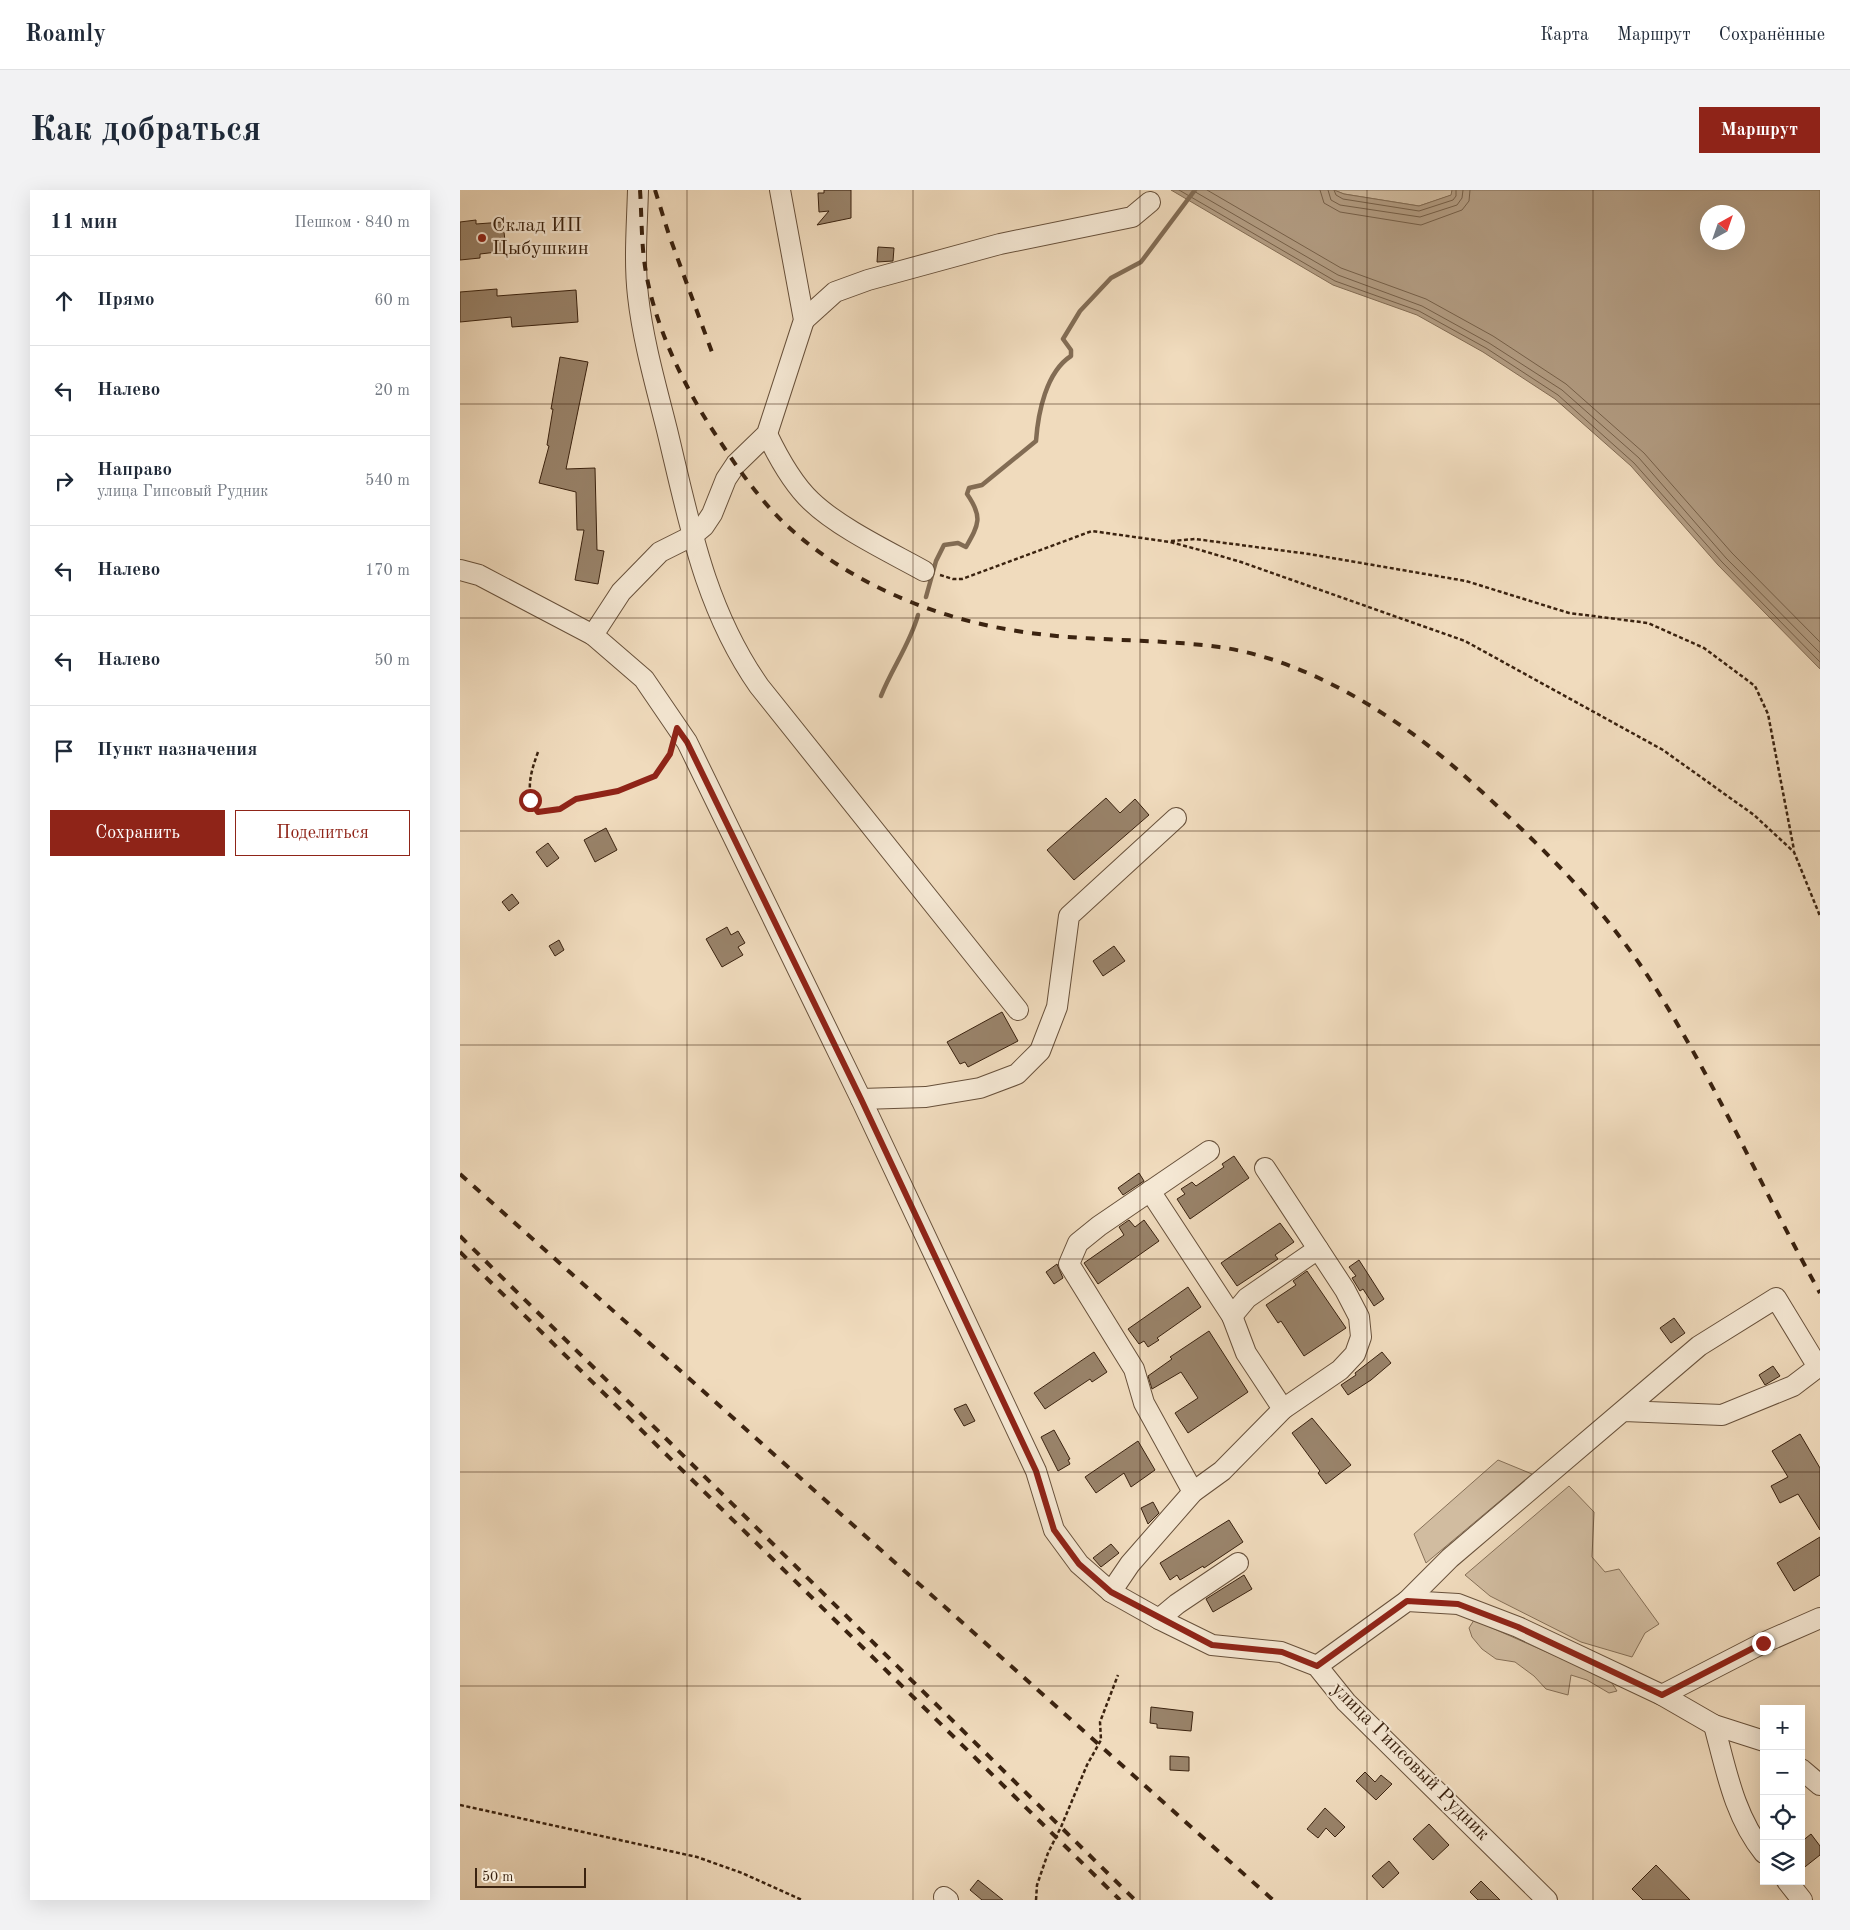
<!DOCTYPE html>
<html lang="ru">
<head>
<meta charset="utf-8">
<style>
	body { margin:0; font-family:"Old Standard TT",serif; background:#f2f2f3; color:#1f2937 }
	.controls { position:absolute; right:15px; bottom:15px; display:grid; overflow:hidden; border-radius:0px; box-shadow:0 5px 20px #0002 }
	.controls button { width:45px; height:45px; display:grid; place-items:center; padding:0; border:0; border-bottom:1px solid #e0e1e3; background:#fff; color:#1f2937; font:25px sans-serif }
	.compass { position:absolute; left:1240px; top:15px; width:45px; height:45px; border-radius:50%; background:#fff; box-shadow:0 5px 20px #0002; rotate:40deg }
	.scale { position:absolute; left:15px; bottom:12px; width:111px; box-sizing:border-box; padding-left:5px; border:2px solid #3b2310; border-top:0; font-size:14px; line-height:18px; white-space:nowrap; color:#3b2310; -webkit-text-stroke:4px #f5e8d4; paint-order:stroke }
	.stop { position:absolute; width:15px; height:15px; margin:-11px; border:4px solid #8f2418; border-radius:50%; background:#fff }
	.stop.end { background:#8f2418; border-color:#fff; box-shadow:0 1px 5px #0008 }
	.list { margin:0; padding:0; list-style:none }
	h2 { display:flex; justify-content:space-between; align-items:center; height:65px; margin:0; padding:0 20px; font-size:21px }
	h2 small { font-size:16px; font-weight:400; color:#747a83 }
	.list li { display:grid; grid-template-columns:32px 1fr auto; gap:15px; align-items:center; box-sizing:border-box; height:90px; padding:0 20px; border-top:1px solid #e0e1e3 }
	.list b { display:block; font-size:19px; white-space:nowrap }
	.list p { margin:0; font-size:16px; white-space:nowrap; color:#747a83 }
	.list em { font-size:16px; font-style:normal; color:#747a83 }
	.actions { display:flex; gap:10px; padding:15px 20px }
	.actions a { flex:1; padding:11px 0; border:1px solid #8f2418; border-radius:0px; text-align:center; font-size:18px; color:#8f2418 }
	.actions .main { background:#8f2418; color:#fff }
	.icon { flex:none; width:28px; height:28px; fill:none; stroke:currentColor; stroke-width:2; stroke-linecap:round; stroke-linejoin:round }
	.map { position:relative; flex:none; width:1360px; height:1710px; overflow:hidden; border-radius:0px }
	header { display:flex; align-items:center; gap:30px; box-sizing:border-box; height:70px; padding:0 25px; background:#fff; border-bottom:1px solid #e0e1e3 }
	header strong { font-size:24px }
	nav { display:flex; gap:28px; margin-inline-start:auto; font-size:18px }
	.intro { display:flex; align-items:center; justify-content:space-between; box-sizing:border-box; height:120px; padding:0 30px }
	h1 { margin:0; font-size:35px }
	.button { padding:12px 22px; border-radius:0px; background:#8f2418; color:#fff; font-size:18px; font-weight:700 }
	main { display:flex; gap:30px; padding:0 30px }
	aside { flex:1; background:#fff; border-radius:0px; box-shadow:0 5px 20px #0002 }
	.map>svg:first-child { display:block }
	.green { fill:#d1bca0; stroke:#867058 }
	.water { fill:#b29c82; stroke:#826c54; fill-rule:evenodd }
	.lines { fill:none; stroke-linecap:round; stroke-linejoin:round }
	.shore { stroke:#766049; stroke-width:1 }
	.stream { stroke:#826c54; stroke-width:4.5 }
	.building { fill:#99836a; stroke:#3b2310 }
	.minor-casing { stroke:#68513b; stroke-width:22 }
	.path { stroke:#3b2310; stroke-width:2.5; stroke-dasharray:4 2.5; stroke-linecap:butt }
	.minor { stroke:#f5e8d4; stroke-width:20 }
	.rail { stroke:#3b2310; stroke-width:4; stroke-dasharray:9 9; stroke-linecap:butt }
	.route { stroke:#8f2418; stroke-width:6 }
	.grid { fill:none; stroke:#3b2310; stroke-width:1; stroke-opacity:0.55 }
	.poi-dot { fill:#8f2418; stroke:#f5e8d4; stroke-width:2 }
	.labels { text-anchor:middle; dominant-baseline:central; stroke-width:4.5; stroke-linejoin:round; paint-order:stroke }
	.poi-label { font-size:20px; fill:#3b2310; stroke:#f5e8d4; text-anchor:start }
	.street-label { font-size:20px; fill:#3b2310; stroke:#f5e8d4 }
</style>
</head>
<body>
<header>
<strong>Roamly</strong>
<nav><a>Карта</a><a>Маршрут</a><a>Сохранённые</a></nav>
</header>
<div class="intro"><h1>Как добраться</h1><a class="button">Маршрут</a></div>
<main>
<aside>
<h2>11 мин<small>Пешком · 840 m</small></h2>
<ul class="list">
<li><svg class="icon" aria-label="ahead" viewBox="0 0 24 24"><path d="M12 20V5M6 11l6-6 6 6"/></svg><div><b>Прямо</b></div><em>60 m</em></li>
<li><svg class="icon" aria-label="left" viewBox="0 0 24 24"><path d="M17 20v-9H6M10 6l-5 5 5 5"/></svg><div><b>Налево</b></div><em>20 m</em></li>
<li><svg class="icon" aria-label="right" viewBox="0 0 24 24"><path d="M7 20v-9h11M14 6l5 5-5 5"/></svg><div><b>Направо</b><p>улица Гипсовый Рудник</p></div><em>540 m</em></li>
<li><svg class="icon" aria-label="left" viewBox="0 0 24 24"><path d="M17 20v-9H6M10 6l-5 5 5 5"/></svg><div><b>Налево</b></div><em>170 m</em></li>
<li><svg class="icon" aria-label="left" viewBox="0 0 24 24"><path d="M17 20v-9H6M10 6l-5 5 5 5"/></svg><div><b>Налево</b></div><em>50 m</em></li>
<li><svg class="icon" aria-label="arrive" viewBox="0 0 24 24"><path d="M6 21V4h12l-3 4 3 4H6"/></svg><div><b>Пункт назначения</b></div></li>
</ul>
<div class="actions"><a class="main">Сохранить</a><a>Поделиться</a></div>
</aside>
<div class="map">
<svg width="1360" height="1710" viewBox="0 0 1360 1710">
	<rect width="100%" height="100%" fill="#f0dbbd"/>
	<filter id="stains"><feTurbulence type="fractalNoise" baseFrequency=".004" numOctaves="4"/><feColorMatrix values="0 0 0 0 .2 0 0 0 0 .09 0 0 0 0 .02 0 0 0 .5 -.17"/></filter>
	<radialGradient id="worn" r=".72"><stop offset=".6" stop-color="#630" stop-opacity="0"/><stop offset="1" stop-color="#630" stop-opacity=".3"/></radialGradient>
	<!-- green -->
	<g class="green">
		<polygon points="874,0 992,0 992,5 959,16 884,4"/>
		<polygon points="1038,1270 1072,1284 966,1373 954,1344"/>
		<polygon points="1109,1296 1134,1322 1132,1367 1145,1382 1159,1379 1199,1434 1185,1443 1172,1467 1121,1452 1030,1406 1005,1385"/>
		<polygon points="1014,1430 1150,1490 1157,1501 1149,1503 1127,1490 1111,1485 1108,1505 1086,1499 1074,1486 1055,1472 1036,1469 1022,1459 1012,1447 1009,1438"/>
	</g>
	<!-- water -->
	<path class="water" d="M711,0h163l10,4 75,12 32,-11 1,-5h368v479l-102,-104 -87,-99 -76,-67 -72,-47 -66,-37 -84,-30zM1248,22h30v30h-30z"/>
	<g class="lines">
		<!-- shore -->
		<g class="shore">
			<polyline points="719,0 875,91 959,121 1026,158 1098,205 1174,273 1262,372 1360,472"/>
			<polyline points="732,0 878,85 962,116 1029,153 1102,200 1179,268 1266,368 1360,463"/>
			<polyline points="747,0 881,78 966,109 1033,146 1106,194 1184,263 1272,363 1360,452"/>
			<polyline points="860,0 864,13 880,22 961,35 1002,20 1009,11 1010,0"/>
			<polyline points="868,0 871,10 880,15 960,27 997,15 1002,8 1003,0"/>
			<polyline points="874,0 876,5 883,9 959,21 993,10 996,6 996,0"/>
		</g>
		<!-- stream -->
		<g class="stream">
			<path d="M466,407l10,-36 8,-16 14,-2 8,4c13,-23 17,-30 1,-53l2,-6 13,-3 54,-44c2,-28 10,-69 35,-85v-6l-8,-11 17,-28 31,-33 30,-16 54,-72"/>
			<path d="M421,506c11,-28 29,-52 37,-81"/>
		</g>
	</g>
	<!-- building -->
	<g class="building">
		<polygon points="364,0 391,0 391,28 357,35 369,21 359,22 358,3 364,3"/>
		<polygon points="16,30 16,34 43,32 46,61 20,64 20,68 0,70 0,32"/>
		<polygon points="418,57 434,58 433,71 417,72"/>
		<polygon points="37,99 37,106 116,100 118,132 52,137 51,127 0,132 0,102"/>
		<polygon points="100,167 128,172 106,279 135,278 137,360 144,361 138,394 115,390 124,340 117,340 116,302 79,293 89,256 87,255 93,219 91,219"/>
		<polygon points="646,608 660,623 675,609 689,625 614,690 587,660"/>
		<polygon points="146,638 157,660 135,672 124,650"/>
		<polygon points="88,653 99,668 87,677 76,662"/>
		<polygon points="52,704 59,713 49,721 42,712"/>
		<polygon points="267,737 271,745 278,741 285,753 278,757 283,765 262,777 246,749"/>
		<polygon points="99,750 104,760 95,766 89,756"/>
		<polygon points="654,756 665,771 643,786 633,771"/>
		<polygon points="542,822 558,851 508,877 505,872 500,874 487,852"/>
		<polygon points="774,966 789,988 730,1029 717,1009 725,1004 721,999 732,992 736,996 764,977 762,974"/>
		<polygon points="679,983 684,991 663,1005 658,998"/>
		<polygon points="669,1030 675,1037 684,1030 699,1051 638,1094 624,1073 664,1045 659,1037"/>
		<polygon points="820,1033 834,1052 815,1065 818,1069 777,1096 761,1073"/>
		<polygon points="899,1070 924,1109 914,1116 903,1099 900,1101 892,1088 896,1086 889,1077"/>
		<polygon points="597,1074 603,1088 594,1094 586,1082"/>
		<polygon points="847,1081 886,1138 844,1166 821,1131 818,1133 806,1115 836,1095 833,1091"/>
		<polygon points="728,1097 741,1117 697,1148 699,1150 688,1157 684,1151 679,1154 668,1139"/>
		<polygon points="1214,1128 1225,1143 1211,1153 1200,1138"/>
		<polygon points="749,1141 788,1202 728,1243 715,1223 738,1208 721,1182 692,1199 688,1186 712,1169 710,1167"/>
		<polygon points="634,1162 647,1182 632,1192 630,1189 585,1219 574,1203"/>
		<polygon points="922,1162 931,1173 911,1190 888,1205 881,1195 896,1185 895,1183"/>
		<polygon points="1313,1176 1320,1186 1305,1195 1299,1185"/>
		<polygon points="506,1214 515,1231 504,1236 494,1219"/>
		<polygon points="852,1228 891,1275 866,1294 858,1283 860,1281 832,1243"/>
		<polygon points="594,1240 610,1269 608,1270 610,1274 598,1281 581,1247"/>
		<polygon points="1340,1244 1360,1278 1360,1340 1338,1304 1320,1313 1311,1296 1328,1287 1312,1261"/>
		<polygon points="678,1251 695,1280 671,1297 664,1283 636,1303 625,1287"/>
		<polygon points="693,1312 699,1323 688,1334 681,1318"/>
		<polygon points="769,1330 783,1352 744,1378 743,1376 720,1390 717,1385 710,1390 700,1373"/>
		<polygon points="1360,1347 1360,1385 1334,1401 1317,1373"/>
		<polygon points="651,1354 659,1363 641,1377 633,1368"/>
		<polygon points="784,1385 792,1399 753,1422 746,1409"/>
		<polygon points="691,1517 733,1522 731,1541 697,1538 697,1534 690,1533"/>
		<polygon points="710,1566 729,1567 729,1581 710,1580"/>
		<polygon points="905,1582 915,1592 921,1585 932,1594 916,1610 896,1591"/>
		<polygon points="865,1618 885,1637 875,1647 866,1638 858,1648 847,1639"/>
		<polygon points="969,1634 989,1655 973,1670 953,1649"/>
		<polygon points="1351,1644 1360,1656 1360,1665 1341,1680 1341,1652"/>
		<polygon points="929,1671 939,1683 923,1698 912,1686"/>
		<polygon points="1196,1675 1230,1710 1183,1710 1172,1699"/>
		<polygon points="518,1690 543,1710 522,1710 510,1700"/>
		<polygon points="1021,1691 1040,1710 1018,1710 1010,1702"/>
	</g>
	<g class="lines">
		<!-- minor casing -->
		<g class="minor-casing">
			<g id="minor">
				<path d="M178,0c-1,36 -4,71 0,106 5,45 18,90 29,134 22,91 37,177 92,256l259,324"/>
				<polyline points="344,130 375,102 408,90 540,54 672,27 690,12"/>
				<path d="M307,244c11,23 25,49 44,67 28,27 79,51 113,70"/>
				<polyline points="0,380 19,385 133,445 184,489 227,552 401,909 576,1281 594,1340 619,1374 651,1402 699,1429 752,1455 821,1462 857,1476 886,1512 1087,1710"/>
				<polyline points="133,445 161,402 200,362 232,346 244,336 252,324 266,289 276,274 307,244 344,130 320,0"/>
				<polyline points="401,909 466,907 520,898 557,884 580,861 597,817 609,726 716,628"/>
				<polyline points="690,1001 772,1126 786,1163 823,1219"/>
				<polyline points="772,1126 787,1108 858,1059"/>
				<polyline points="733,1302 684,1213 674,1179 609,1074 618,1053 639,1036 749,961"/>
				<polyline points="651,1402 670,1374 733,1302 762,1281 823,1219 880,1180 895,1164 901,1147 899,1127 885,1100 805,978"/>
				<polyline points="947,1411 990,1368 1239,1156 1316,1108 1358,1177 1333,1196 1262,1225 1164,1221"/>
				<polyline points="699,1429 717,1414 778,1373"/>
				<polyline points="857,1476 947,1411 998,1414 1058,1437 1202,1505 1254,1535 1304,1551"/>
				<polyline points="1202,1505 1303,1453 1360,1428"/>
				<path d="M1254,1535c12,44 20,91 50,128"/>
				<polyline points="1341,1579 1360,1595"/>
				<polyline points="1327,1691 1342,1710"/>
				<polyline points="484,1707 488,1710"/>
			</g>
		</g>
		<!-- path -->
		<g class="path">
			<polyline points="711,351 735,349 849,364 1006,391 1109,423 1188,433 1244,458 1295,496 1308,524 1334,660"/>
			<polyline points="480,385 493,389 502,389 632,341 710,352 740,360 781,372 1005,451 1203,560 1294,625 1334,662 1360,726"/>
			<path d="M78,562c-8,22 -13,40 -1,60l23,-3 16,-10 42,-8 37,-15 17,-27"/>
			<polyline points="0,1615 237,1667 282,1683 342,1710"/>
			<polyline points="576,1710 577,1695 588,1663 601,1637 627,1575 641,1550 640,1532 658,1485"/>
		</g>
		<!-- minor -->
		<use href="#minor" class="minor"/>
		<!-- rail -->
		<g class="rail">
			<path d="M180,0c2,29 1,59 7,88 10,51 34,101 61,145 22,34 45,69 74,98 62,60 151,97 235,110 67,11 135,7 202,16 65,9 131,43 184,80 38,26 73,59 107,91 56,53 101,101 143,166 63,99 110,207 167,309"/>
			<polyline points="195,0 209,45 253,165"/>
			<polyline points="0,984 813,1710"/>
			<polyline points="0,1046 675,1710"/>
			<polyline points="0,1062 660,1710"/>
		</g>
	</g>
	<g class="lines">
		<!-- route -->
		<polyline class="route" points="70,610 78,622 100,619 116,609 158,601 195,586 210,564 217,538 227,552 401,909 576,1281 594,1340 619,1374 651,1402 752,1455 822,1462 857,1476 947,1411 998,1414 1058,1437 1202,1505 1303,1453"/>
	</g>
	<!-- grid -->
	<path class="grid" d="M227,0v1710M453,0v1710M680,0v1710M907,0v1710M1133,0v1710M0,214h1360M0,428h1360M0,641h1360M0,855h1360M0,1069h1360M0,1282h1360M0,1496h1360"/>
	<!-- markers -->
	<circle class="poi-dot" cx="22" cy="48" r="5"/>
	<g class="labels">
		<!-- poi labels -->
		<g class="poi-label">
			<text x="32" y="36">Склад ИП<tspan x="32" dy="23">Цыбушкин</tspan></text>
		</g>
		<!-- street labels -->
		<g class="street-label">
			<text transform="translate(950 1572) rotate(45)">улица Гипсовый Рудник</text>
		</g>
	</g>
	<rect width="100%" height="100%" filter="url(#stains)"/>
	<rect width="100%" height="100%" fill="url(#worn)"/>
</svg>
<div class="controls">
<button>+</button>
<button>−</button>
<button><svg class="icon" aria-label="locate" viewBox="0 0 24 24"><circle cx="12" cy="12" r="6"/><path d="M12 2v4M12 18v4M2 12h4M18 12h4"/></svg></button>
<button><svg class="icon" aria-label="layers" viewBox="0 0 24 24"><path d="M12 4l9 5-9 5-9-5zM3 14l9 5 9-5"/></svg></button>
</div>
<svg class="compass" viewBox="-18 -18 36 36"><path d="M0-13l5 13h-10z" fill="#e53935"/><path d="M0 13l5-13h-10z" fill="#747a83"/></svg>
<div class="scale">50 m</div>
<div class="stop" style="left:70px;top:610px"></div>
<div class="stop end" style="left:1303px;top:1453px"></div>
</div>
</main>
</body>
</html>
